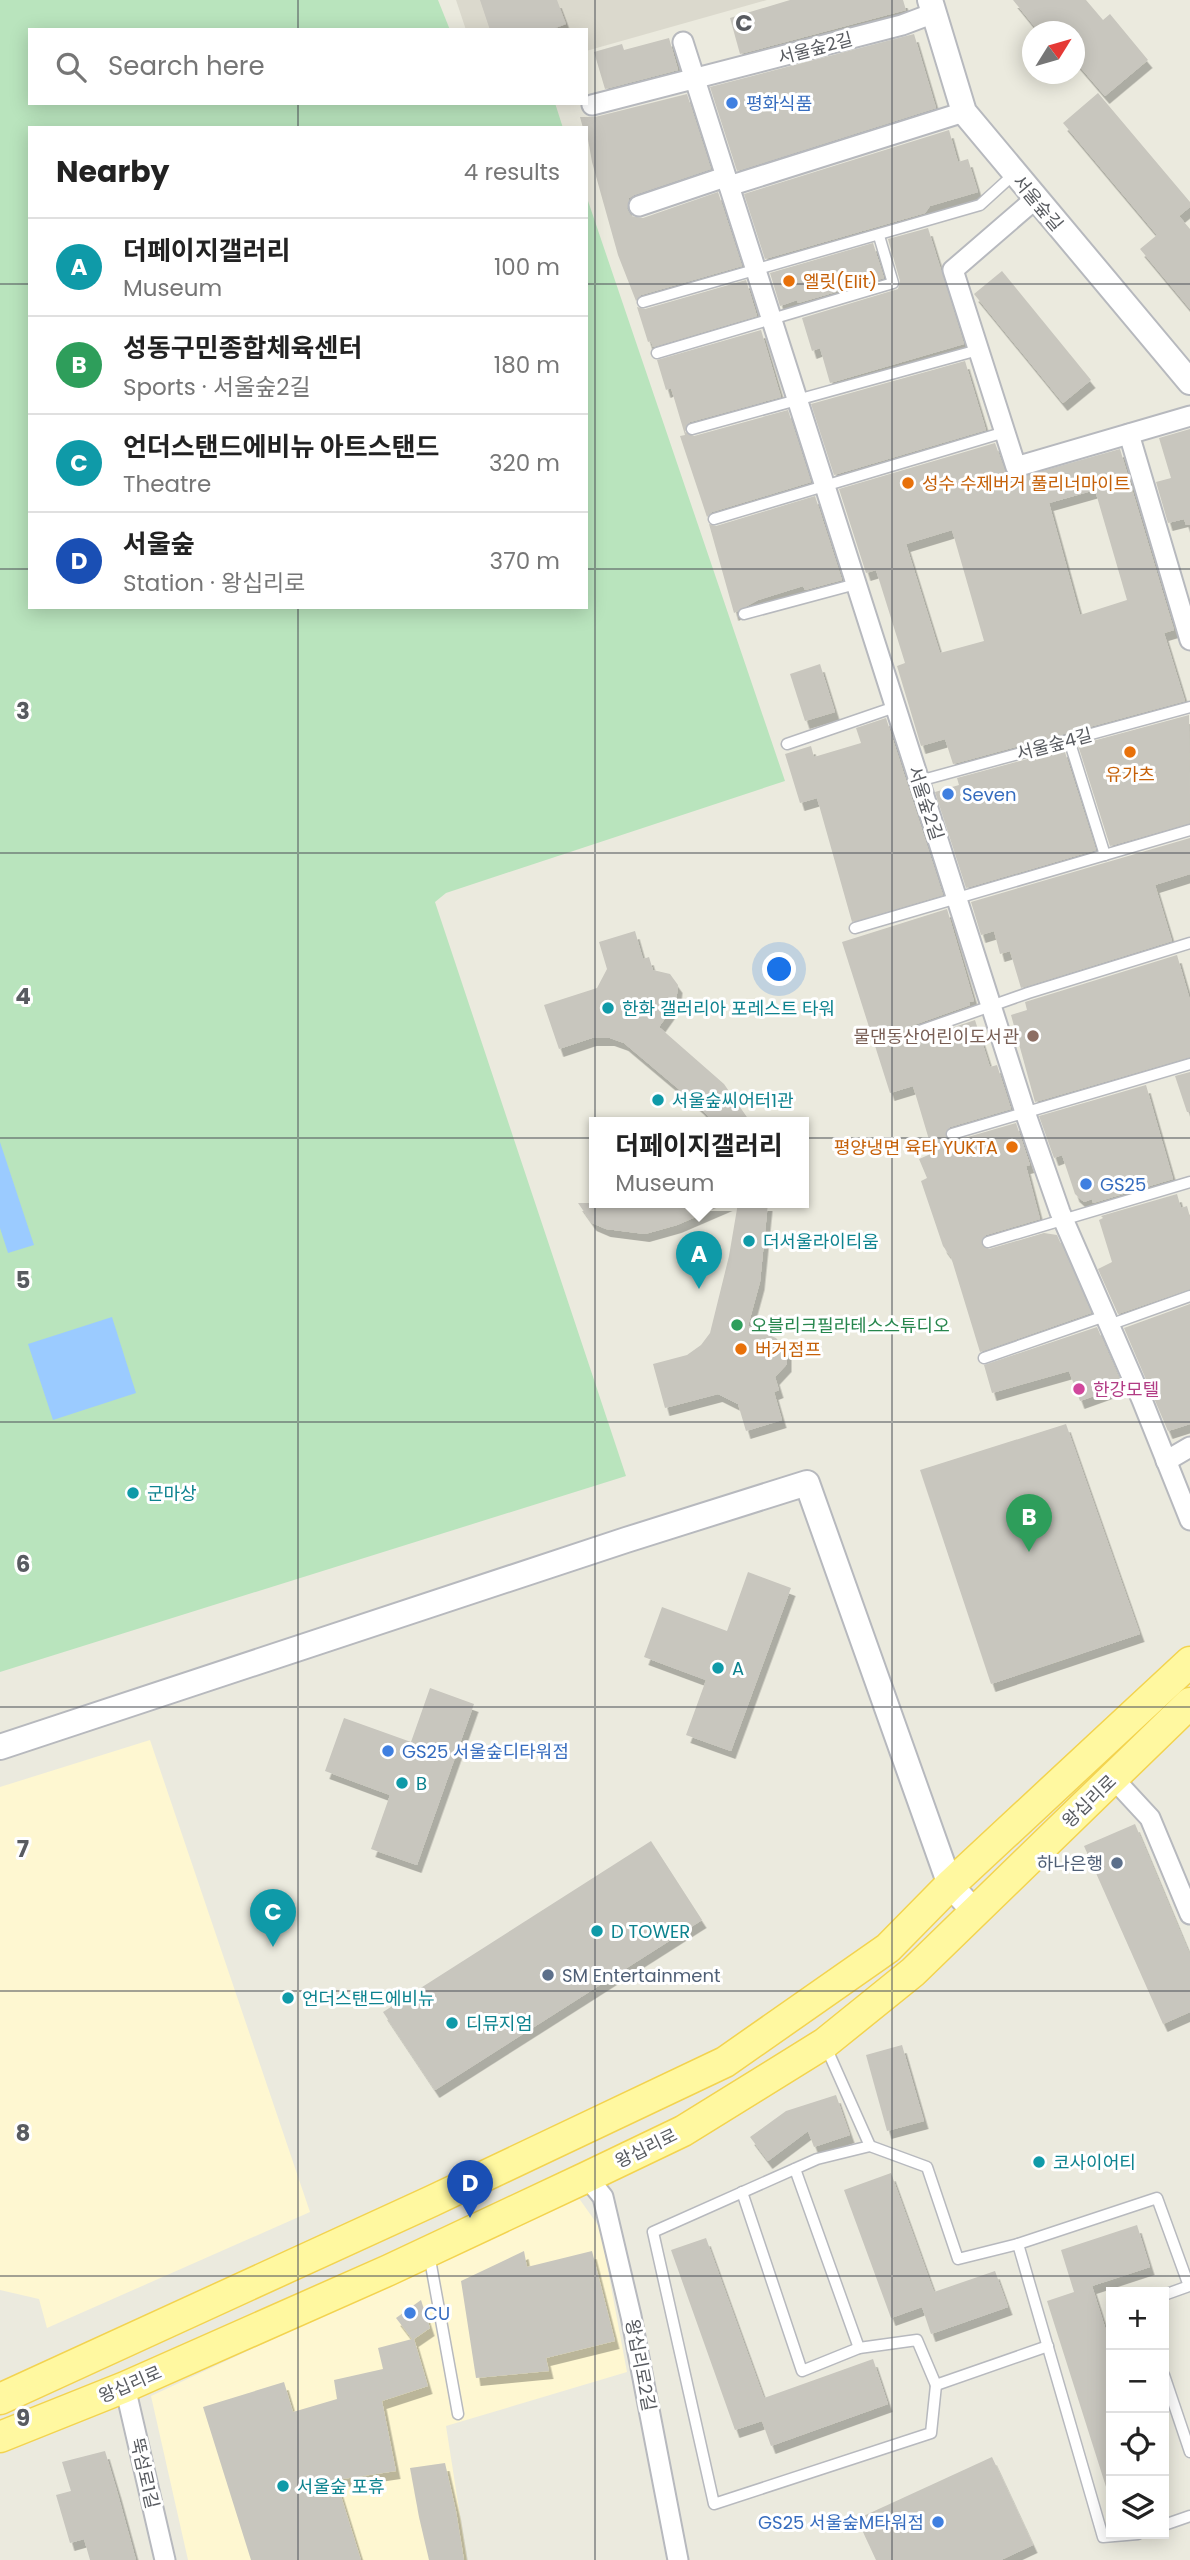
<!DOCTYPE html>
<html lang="en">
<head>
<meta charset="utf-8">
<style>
	body { margin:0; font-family:Poppins,"Noto Sans KR",sans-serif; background:#f2f2f2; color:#222 }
	.controls { position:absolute; right:21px; bottom:21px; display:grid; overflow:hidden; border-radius:0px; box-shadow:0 4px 18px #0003 }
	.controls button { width:63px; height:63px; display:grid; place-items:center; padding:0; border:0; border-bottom:2px solid #e0e0e0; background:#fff; color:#222; font:35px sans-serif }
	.compass { position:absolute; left:1022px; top:21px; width:63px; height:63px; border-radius:50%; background:#fff; box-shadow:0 4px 18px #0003; rotate:53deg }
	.you { position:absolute; left:780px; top:970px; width:24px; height:24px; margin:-18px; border:5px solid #fff; border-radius:50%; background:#1a73e8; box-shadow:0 0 0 10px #1a73e833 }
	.badge { display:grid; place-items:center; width:46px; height:46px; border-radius:50%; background:#111827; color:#fff; font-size:23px; font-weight:700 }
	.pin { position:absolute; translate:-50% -58px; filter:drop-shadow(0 2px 4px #0008) }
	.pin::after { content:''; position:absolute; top:37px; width:24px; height:21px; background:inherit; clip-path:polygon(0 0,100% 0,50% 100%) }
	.popup { position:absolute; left:589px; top:1117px; width:220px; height:91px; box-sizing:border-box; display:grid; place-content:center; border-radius:0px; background:#fff; filter:drop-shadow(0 2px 5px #0005); font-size:23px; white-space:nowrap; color:#767676 }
	.popup b { font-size:26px; color:#222 }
	.popup::after { content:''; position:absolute; left:50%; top:100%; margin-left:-14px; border:14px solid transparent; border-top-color:#fff }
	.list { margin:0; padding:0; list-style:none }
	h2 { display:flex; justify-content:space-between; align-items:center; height:91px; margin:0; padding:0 28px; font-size:30px }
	h2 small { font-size:23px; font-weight:400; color:#767676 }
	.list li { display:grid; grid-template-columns:46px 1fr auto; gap:21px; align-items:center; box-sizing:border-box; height:98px; padding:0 28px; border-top:2px solid #e0e0e0 }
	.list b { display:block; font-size:26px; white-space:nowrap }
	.list p { margin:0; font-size:23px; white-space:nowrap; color:#767676 }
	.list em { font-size:23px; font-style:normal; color:#767676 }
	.icon { flex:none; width:38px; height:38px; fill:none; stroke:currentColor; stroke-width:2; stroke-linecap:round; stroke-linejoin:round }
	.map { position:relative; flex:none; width:1190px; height:2560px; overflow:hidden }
	.search { position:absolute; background:#fff; box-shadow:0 4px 18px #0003; left:28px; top:28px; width:560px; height:77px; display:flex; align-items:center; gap:18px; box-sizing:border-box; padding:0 24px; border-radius:0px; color:#767676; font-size:26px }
	.panel { position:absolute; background:#fff; box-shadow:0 4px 18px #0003; left:28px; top:126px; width:560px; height:483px; border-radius:0px }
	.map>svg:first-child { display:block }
	.commercial { fill:#fef7d1 }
	.education { fill:#dbd9cd }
	.green { fill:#b9e4bd }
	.water { fill:#9bcbff }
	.building { fill:#c8c6be; fill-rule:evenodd; filter:url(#shadow) }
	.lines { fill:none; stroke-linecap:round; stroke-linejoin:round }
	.service-casing { stroke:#b7b9be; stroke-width:13 }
	.minor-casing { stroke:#b7b9be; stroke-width:23 }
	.tertiary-casing { stroke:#b7b9be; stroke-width:28 }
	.primary-casing { stroke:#f3d34f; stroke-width:33 }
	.service { stroke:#fff; stroke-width:10 }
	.minor { stroke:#fff; stroke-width:19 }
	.tertiary { stroke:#fff; stroke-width:24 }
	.primary { stroke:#fff8a0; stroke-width:30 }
	.grid { fill:none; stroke:#585b60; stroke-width:2; stroke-opacity:0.55 }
	.shop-dot { fill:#3f7fe0; stroke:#fff; stroke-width:2.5 }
	.food-dot { fill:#e8710a; stroke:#fff; stroke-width:2.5 }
	.culture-dot { fill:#0f9aa8; stroke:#fff; stroke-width:2.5 }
	.education-dot { fill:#8d6e63; stroke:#fff; stroke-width:2.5 }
	.leisure-dot { fill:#2e9e5b; stroke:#fff; stroke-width:2.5 }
	.hotel-dot { fill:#d1479c; stroke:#fff; stroke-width:2.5 }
	.service-dot { fill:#5c6f8a; stroke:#fff; stroke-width:2.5 }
	.labels { text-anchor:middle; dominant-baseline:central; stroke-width:6; stroke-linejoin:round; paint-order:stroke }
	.street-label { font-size:18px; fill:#585b60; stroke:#fff }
	.shop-label { font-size:18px; fill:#366cbe; stroke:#fff; text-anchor:start }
	.food-label { font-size:18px; fill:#c56008; stroke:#fff; text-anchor:start }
	.culture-label { font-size:18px; fill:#0d838f; stroke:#fff; text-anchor:start }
	.education-label { font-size:18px; fill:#785e54; stroke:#fff; text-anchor:end }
	.leisure-label { font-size:18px; fill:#27864d; stroke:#fff; text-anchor:start }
	.hotel-label { font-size:18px; fill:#b23c85; stroke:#fff; text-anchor:start }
	.service-label { font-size:18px; fill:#4e5e75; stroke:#fff; text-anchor:end }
	.grid-label { font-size:23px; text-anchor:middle; font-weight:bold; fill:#585b60; stroke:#fff; stroke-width:6; stroke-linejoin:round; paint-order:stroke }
</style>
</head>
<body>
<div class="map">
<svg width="1190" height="2560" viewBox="0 0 1190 2560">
	<defs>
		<filter id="shadow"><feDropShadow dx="4.5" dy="8" stdDeviation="0" flood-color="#0004"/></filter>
	</defs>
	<rect width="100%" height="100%" fill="#ebeade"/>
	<!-- commercial -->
	<g class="commercial">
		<polygon points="150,1740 310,2212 47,2328 39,2299 0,2290 0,1787"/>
		<polygon points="578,2197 600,2228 627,2372 446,2426 467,2560 188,2560 151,2396"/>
	</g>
	<!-- education -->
	<polygon class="education" points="456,0 767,0 586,51 586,30 466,30"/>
	<!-- green -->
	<polygon class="green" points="0,0 438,0 450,30 30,30 30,103 555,103 563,128 30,128 30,607 586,607 586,195 785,781 446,893 435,902 626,1476 0,1672"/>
	<!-- water -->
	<g class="water">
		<polygon points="0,1142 34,1245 8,1253 0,1228"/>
		<polygon points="112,1317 136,1393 53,1420 28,1344"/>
	</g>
	<!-- building -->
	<g class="building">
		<polygon points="480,0 557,0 566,24 550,30 490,30"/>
		<polygon points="790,0 903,0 906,10 740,54 730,18"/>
		<polygon points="1013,0 1086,0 1103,20 1110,14 1148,60 1105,96 1074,60 1074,32 1039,32"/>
		<polygon points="914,34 936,108 737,171 710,87"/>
		<polygon points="669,38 678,70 605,89 594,52 622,44 624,50"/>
		<polygon points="1098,93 1190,202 1190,207 1179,216 1190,229 1190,309 1140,249 1157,235 1063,123"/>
		<polygon points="687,94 711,169 634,195 629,198 627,209 631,216 643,218 718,192 742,266 641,295 636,301 618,255 592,162 586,128 583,128 580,117 595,117"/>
		<polygon points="949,130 958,162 968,159 978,192 930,206 925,213 765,259 744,194"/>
		<polygon points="928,228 964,344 830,383 820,348 812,351 802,318 898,289 900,281 888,239"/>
		<polygon points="873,243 884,278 798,303 797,300 780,306 770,273"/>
		<polygon points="1002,271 1091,380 1063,403 974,294"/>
		<polygon points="746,280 757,316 653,347 651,341 648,342 637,307 645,309"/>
		<polygon points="761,330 781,397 690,422 685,432 694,436 788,410 811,482 712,512 707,517 680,436 685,435 671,388 666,390 657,360"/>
		<polygon points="965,361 986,430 834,475 811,404"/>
		<polygon points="1190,429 1190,525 1186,525 1184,519 1168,523 1156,482 1171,478 1159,438"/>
		<path d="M995,443l10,28 9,8 106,-30 54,181 -10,3 21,68 -232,63 -8,-25 -24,7 -24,-80 8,-3 -29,-93 -10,3 -27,-84zM1095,490l32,110 -47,15 -31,-112zM952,530l32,111 -44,12 -34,-109z"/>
		<polygon points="815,496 842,580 805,590 803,586 758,600 734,613 709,524 716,526"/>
		<polygon points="820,664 835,712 805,721 790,674"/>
		<polygon points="1189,715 1190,823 1110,846 1078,745"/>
		<polygon points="886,718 943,895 852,922 817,798 800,803 785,754 811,746 814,757 861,743 856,728"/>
		<polygon points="1064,749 1096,850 966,888 935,792 959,785 957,778"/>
		<polygon points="1190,838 1190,874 1155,885 1172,941 1021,988 1010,951 1000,954 994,931 981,935 971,902"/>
		<polygon points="947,909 974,1001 969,1002 970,1005 911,1026 907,1035 916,1040 975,1020 990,1067 997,1065 1011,1109 950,1127 945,1137 954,1141 1016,1123 1030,1165 1026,1166 1040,1219 986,1235 981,1245 989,1249 1044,1233 1057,1235 1091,1313 980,1352 951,1257 943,1246 921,1181 927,1178 919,1159 933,1153 913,1086 890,1093 842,942"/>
		<polygon points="635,931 643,959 649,957 653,970 670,974 678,985 676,1003 659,1027 724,1084 751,1123 714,1123 700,1107 624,1043 610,1038 592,1038 559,1049 544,1005 597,988 607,969 599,942"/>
		<polygon points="1177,955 1190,1000 1190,1057 1035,1102 1011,1015 1027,1010 1025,1002"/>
		<polygon points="1190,1072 1190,1112 1187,1112 1175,1076"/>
		<polygon points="1146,1085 1173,1179 1093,1203 1092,1199 1084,1202 1075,1194 1062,1155 1054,1158 1039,1116"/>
		<polygon points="1177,1194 1181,1208 1187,1206 1190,1217 1190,1289 1118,1314 1098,1269 1112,1262 1099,1220 1103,1218 1101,1216"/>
		<polygon points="578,1203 728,1203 677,1225 645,1234 606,1229 592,1223"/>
		<polygon points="738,1203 768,1203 760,1282 748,1326 776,1338 787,1351 787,1364 775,1377 779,1390 774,1392 782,1420 746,1431 738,1404 718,1394 665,1408 653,1364 687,1355 701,1345 710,1333 729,1256"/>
		<polygon points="1190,1304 1190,1424 1168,1431 1124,1328"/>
		<polygon points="1097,1327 1122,1386 1080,1401 1069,1371 992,1393 984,1365"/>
		<polygon points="1066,1424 1140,1634 991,1684 920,1470"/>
		<polygon points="748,1572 791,1588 731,1751 686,1735 706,1680 644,1657 662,1607 727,1631"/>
		<polygon points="430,1688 474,1704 417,1865 371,1849 390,1795 325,1771 344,1718 411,1742"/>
		<polygon points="1135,1824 1190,1955 1190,2012 1163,2024 1084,1846"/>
		<polygon points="651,1841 702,1920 435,2090 383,2012"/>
		<polygon points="902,2045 924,2121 887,2131 866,2055"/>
		<polygon points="836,2095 850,2135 814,2147 808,2131 768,2161 750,2137 786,2111"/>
		<polygon points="891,2173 934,2292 995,2271 1008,2307 931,2334 922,2307 891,2318 844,2190"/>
		<polygon points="1137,2225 1150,2267 1092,2286 1111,2346 1111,2489 1107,2490 1047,2301 1074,2292 1061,2250"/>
		<polygon points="706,2238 764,2398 873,2359 888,2404 771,2446 762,2421 735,2430 671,2250"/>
		<polygon points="524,2251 527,2267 592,2251 615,2341 546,2358 549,2371 476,2378 461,2281"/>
		<polygon points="421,2300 430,2328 414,2339 428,2386 382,2401 396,2471 336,2480 361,2560 251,2560 203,2407 284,2382 293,2412 337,2399 334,2380 383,2369 378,2348 412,2339 396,2318"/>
		<polygon points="105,2451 117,2491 136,2560 90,2560 84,2539 70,2543 56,2495 71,2491 62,2462"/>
		<polygon points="992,2457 1033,2545 1001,2560 876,2560 857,2519"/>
		<polygon points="445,2463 456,2511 464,2560 429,2560 419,2517 410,2468"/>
	</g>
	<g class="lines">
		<!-- service casing -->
		<g class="service-casing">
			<g id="service">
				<polyline points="643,302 980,205 1014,174"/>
				<polyline points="657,353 893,283 879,236"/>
				<polyline points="692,429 978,350"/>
				<polyline points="714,519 1005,432"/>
				<polyline points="744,614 856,584"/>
				<polyline points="1069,740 1105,855"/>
				<polyline points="787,744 895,707"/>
				<polyline points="919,781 1190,707"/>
				<polyline points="855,928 1190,830"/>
				<polyline points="914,1033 1028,993 1190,943"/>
				<polyline points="952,1134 1190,1064"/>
				<polyline points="988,1242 1190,1182"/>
				<polyline points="1109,1325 1190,1296"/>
				<polyline points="984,1358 1105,1316"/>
				<polyline points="826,2047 870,2146"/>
				<polyline points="795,2169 859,2348 917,2340 936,2385 1048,2346"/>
				<polyline points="742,2192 802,2371 859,2348"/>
				<polyline points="1018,2244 1157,2198 1189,2286 1164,2295"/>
				<polyline points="429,2254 458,2414"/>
				<polyline points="1164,2375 1190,2452"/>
				<polyline points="936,2385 931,2433 714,2504 653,2232 817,2159 870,2146 927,2167 958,2259 1018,2244 1103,2537 1138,2534"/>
				<polyline points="1164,2525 1190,2516"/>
			</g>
		</g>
		<!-- minor casing -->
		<g class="minor-casing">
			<g id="minor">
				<polyline points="683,42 1025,1112 1060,1212 1142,1400 1190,1520"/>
				<polyline points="592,105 902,25 934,13"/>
				<polyline points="729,186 964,112"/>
				<polyline points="1034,200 953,270 1016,467 1190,416"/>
				<polyline points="639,206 725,177"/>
				<polyline points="1129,434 1190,640"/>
				<polyline points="1166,1461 1190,1447"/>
				<polyline points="1113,1778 1150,1818 1190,1914"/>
				<polyline points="587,2177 603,2197 631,2316 678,2560"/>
				<polyline points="125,2387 165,2560"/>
			</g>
		</g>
		<!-- tertiary casing -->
		<g class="tertiary-casing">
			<g id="tertiary">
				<polyline points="930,0 964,112 1190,382"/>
				<polyline points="0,1747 626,1540 807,1483 950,1885 975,1912"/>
			</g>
		</g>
		<!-- primary casing -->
		<g class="primary-casing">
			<g id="primary">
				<polyline points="0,2399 432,2201 725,2062 888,1948 950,1885 1190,1662"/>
				<polyline points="0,2437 125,2387 389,2270 587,2177 683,2131 825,2043 913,1972 1190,1703"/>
			</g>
		</g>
		<!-- service -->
		<use href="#service" class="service"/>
		<!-- minor -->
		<use href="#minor" class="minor"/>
		<!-- tertiary -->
		<use href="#tertiary" class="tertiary"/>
		<!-- primary -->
		<use href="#primary" class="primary"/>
	</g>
	<!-- grid -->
	<path class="grid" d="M298,0v30M595,0v2560M892,0v2560M298,103v25M0,284h30M586,284h604M0,569h30M586,569h604M298,607v1953M0,853h1190M0,1138h1190M0,1422h1190M0,1707h1190M0,1991h1190M0,2276h1190"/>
	<!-- markers -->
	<g class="shop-dot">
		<circle cx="732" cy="103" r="7"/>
		<circle cx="948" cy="794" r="7"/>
		<circle cx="1086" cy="1184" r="7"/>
		<circle cx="388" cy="1751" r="7"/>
		<circle cx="410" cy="2313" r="7"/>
		<circle cx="938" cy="2522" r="7"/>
	</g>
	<g class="food-dot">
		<circle cx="789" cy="281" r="7"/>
		<circle cx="908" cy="483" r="7"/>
		<circle cx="1130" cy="752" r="7"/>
		<circle cx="1012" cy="1147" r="7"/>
		<circle cx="741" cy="1349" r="7"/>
	</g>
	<g class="culture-dot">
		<circle cx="608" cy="1008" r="7"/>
		<circle cx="658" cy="1100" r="7"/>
		<circle cx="749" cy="1241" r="7"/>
		<circle cx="133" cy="1493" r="7"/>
		<circle cx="718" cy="1668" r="7"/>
		<circle cx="402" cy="1783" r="7"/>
		<circle cx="597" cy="1931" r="7"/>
		<circle cx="288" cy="1998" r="7"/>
		<circle cx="452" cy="2023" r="7"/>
		<circle cx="1039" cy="2162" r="7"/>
		<circle cx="283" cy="2486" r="7"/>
	</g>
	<circle class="education-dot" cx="1033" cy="1036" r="7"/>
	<circle class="leisure-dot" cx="737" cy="1325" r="7"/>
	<circle class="hotel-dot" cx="1079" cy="1389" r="7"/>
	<g class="service-dot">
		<circle cx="1117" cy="1863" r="7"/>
		<circle cx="548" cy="1975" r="7"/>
	</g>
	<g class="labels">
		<!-- street labels -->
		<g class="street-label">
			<text transform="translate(815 48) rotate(-15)">서울숲2길</text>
			<text transform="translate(1038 203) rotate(50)">서울숲길</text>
			<text transform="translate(1054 744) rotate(-15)">서울숲4길</text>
			<text transform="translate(926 803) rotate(72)">서울숲2길</text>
			<text transform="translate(1089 1801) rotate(-44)">왕십리로</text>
			<text transform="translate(646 2148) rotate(-26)">왕십리로</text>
			<text transform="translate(641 2365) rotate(79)">왕십리로2길</text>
			<text transform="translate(130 2384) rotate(-23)">왕십리로</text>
			<text transform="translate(145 2473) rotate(77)">뚝섬로1길</text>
		</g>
		<!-- shop labels -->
		<g class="shop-label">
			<text x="746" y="103">평화식품</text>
			<text x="962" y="794">Seven</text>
			<text x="1100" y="1184">GS25</text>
			<text x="402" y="1751">GS25 서울숲디타워점</text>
			<text x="424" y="2313">CU</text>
			<text x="924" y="2522" text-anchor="end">GS25 서울숲M타워점</text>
		</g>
		<!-- food labels -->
		<g class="food-label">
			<text x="803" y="281">엘릿(Elit)</text>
			<text x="922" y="483">성수 수제버거 풀리너마이트</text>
			<text x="1130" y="774" text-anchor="middle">유가츠</text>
			<text x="998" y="1147" text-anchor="end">평양냉면 육타 YUKTA</text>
			<text x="755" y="1349">버거점프</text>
		</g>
		<!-- culture labels -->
		<g class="culture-label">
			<text x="622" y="1008">한화 갤러리아 포레스트 타워</text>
			<text x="672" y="1100">서울숲씨어터1관</text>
			<text x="763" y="1241">더서울라이티움</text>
			<text x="147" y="1493">군마상</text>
			<text x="732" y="1668">A</text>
			<text x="416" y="1783">B</text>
			<text x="611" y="1931">D TOWER</text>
			<text x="302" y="1998">언더스탠드에비뉴</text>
			<text x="466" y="2023">디뮤지엄</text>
			<text x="1053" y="2162">코사이어티</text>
			<text x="297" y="2486">서울숲 포휴</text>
		</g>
		<!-- education labels -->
		<g class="education-label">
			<text x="1019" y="1036">물댄동산어린이도서관</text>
		</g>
		<!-- leisure labels -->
		<g class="leisure-label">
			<text x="751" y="1325">오블리크필라테스스튜디오</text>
		</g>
		<!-- hotel labels -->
		<g class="hotel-label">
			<text x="1093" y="1389">한강모텔</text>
		</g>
		<!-- service labels -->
		<g class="service-label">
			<text x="1103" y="1863">하나은행</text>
			<text x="562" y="1975" text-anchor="start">SM Entertainment</text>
		</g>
	</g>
	<g class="grid-label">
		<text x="744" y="31">C</text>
		<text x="23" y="719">3</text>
		<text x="23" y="1004">4</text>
		<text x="23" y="1288">5</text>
		<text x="23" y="1572">6</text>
		<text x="23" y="1857">7</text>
		<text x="23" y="2141">8</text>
		<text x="23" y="2426">9</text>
	</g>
</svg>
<div class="controls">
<button>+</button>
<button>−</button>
<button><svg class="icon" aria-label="locate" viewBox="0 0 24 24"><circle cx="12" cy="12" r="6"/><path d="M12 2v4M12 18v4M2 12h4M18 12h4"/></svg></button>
<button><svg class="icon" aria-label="layers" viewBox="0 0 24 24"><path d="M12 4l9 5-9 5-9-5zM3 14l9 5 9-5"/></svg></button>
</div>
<svg class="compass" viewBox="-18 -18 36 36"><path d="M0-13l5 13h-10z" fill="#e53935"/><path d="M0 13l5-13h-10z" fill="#767676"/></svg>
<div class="you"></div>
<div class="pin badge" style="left:699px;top:1289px;background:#0f9aa8">A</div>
<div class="popup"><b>더페이지갤러리</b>Museum</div>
<div class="pin badge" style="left:1029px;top:1552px;background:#2e9e5b">B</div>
<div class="pin badge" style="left:273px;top:1947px;background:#0f9aa8">C</div>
<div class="pin badge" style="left:470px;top:2218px;background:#1a4fb4">D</div>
<div class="search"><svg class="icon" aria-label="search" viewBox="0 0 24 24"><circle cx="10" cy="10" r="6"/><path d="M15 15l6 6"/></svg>Search here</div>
<section class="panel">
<h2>Nearby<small>4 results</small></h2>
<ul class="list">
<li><span class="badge" style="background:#0f9aa8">A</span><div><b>더페이지갤러리</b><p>Museum</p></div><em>100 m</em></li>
<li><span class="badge" style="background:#2e9e5b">B</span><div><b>성동구민종합체육센터</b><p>Sports · 서울숲2길</p></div><em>180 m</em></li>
<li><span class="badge" style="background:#0f9aa8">C</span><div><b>언더스탠드에비뉴 아트스탠드</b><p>Theatre</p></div><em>320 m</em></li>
<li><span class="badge" style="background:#1a4fb4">D</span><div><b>서울숲</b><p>Station · 왕십리로</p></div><em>370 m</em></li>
</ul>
</section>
</div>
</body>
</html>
